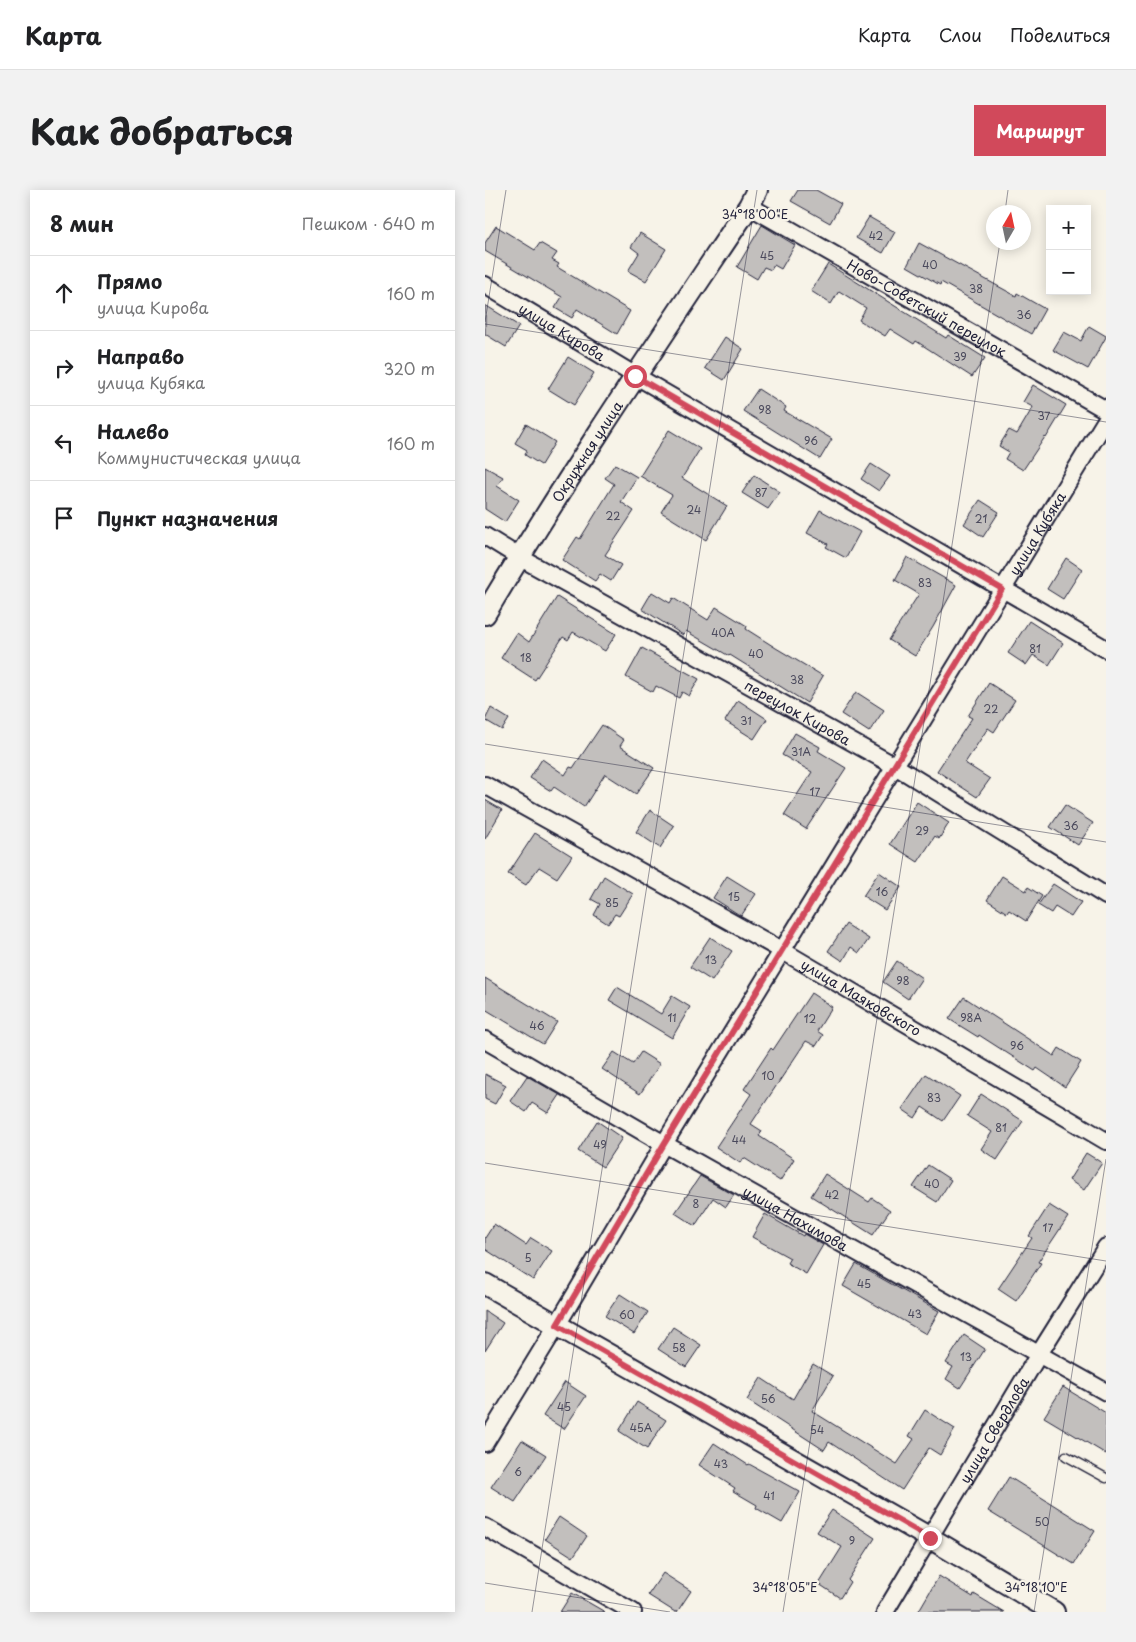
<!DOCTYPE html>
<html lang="ru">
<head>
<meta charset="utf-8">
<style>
	body { margin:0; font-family:"Playpen Sans",sans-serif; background:#f2f2f2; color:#202124 }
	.controls { position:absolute; right:15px; top:15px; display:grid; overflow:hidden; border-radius:0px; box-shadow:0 2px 12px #0003 }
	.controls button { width:45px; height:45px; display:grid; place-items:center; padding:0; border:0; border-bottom:1px solid #e0e0e0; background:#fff; color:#202124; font:25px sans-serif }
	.compass { position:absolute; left:501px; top:15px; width:45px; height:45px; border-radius:50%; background:#fff; box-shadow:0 2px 12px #0003; rotate:9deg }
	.stop { position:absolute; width:15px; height:15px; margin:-11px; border:4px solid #d1495b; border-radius:50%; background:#fff }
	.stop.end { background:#d1495b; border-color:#fff; box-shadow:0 1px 5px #0008 }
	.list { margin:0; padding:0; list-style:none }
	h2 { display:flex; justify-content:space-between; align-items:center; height:65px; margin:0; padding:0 20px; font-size:21px }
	h2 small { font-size:16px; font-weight:400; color:#757577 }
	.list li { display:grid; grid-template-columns:32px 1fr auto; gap:15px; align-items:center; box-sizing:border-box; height:75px; padding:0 20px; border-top:1px solid #e0e0e0 }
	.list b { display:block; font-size:19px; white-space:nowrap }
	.list p { margin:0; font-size:16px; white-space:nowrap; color:#757577 }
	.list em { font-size:16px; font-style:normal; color:#757577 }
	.icon { flex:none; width:28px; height:28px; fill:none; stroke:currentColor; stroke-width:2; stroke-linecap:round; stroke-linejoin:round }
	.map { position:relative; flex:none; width:621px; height:1422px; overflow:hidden; border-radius:0px }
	header { display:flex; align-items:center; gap:30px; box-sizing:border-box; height:70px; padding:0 25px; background:#fff; border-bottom:1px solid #e0e0e0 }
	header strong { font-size:24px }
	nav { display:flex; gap:28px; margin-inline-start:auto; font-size:18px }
	.intro { display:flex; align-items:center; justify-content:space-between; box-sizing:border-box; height:120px; padding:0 30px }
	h1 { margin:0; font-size:35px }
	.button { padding:12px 22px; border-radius:0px; background:#d1495b; color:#fff; font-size:18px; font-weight:700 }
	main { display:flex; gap:30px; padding:0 30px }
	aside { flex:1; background:#fff; border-radius:0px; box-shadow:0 2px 12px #0003 }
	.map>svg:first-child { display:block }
	.building { fill:#c2bfbd; stroke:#22223b }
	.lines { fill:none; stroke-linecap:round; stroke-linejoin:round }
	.service-casing { stroke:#22223b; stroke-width:11 }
	.minor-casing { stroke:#22223b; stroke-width:20 }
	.tertiary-casing { stroke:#22223b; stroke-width:24 }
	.service { stroke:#f7f3e8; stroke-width:8 }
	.minor { stroke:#f7f3e8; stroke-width:16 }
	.tertiary { stroke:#f7f3e8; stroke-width:20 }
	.route { stroke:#d1495b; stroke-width:6 }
	.ticks { fill:none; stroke:#22223b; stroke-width:1; stroke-opacity:0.45 }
	.labels { text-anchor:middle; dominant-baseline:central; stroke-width:4.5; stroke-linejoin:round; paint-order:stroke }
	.number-label { font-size:11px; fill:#4a495c }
	.street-label { font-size:14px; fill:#22223b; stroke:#f7f3e8 }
	.ticks-label { font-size:12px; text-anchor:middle; fill:#22223b; stroke:#f7f3e8; stroke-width:4.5; stroke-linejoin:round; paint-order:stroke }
</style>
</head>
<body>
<header>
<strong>Карта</strong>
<nav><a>Карта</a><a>Слои</a><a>Поделиться</a></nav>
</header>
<div class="intro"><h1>Как добраться</h1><a class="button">Маршрут</a></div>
<main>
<aside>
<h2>8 мин<small>Пешком · 640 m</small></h2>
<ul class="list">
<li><svg class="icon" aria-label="ahead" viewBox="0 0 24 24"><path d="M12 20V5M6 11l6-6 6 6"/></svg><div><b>Прямо</b><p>улица Кирова</p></div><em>160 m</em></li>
<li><svg class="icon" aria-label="right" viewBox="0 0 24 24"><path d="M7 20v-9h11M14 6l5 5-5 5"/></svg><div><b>Направо</b><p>улица Кубяка</p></div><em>320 m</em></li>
<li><svg class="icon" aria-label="left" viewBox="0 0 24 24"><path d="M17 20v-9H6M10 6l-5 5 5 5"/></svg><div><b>Налево</b><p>Коммунистическая улица</p></div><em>160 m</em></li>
<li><svg class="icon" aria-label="arrive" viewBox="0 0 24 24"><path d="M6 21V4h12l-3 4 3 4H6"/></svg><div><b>Пункт назначения</b></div></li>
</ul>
</aside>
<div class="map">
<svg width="621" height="1422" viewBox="0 0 621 1422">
	<rect width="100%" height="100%" fill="#f7f3e8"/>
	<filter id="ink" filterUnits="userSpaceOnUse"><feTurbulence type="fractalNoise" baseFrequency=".02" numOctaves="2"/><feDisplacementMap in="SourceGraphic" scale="10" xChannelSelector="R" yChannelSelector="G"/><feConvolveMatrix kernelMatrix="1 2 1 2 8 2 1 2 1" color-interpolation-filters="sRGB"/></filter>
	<g filter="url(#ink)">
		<!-- building -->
		<g class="building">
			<polygon points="313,0 331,0 356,14 345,33 306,11"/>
			<polygon points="384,27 410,42 398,63 371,48"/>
			<polygon points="277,35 310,55 296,79 289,75 286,80 279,77 272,89 252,77"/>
			<polygon points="11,36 50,60 55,53 72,63 67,70 74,74 72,77 145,121 132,144 92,119 87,128 70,118 77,107 0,61 0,53"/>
			<polygon points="155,43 181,59 161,91 143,81 154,63 146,57"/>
			<polygon points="434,53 531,106 532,103 560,119 546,144 456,92 455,95 422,76"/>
			<polygon points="343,74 461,148 463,145 500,168 487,187 431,151 429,154 405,139 400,146 374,130 381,118 354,101 346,114 326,101"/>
			<polygon points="0,115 34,136 21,157 0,144"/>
			<polygon points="604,136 621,146 621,147 603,179 568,160 579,142 596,151"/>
			<polygon points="240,147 258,159 239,190 220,178"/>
			<polygon points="83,167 109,183 89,215 63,199"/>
			<polygon points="548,195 581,215 561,248 560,247 538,280 520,269 524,262 514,256 524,240 532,244 548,217 538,212"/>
			<polygon points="273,199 301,217 299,221 347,249 335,269 258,221"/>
			<polygon points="41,234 70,252 56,275 40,265 42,260 30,253"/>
			<polygon points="184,240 215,259 197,288 242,316 221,350 176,322 187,305 155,286"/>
			<polygon points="130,274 152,287 136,312 149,321 120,365 136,375 126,391 115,384 110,391 77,370 92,347 95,349 129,294 120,288"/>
			<polygon points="386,274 405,286 394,301 376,289"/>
			<polygon points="0,277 18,287 12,296 34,310 20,332 0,319"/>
			<polygon points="269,285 295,302 283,319 257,303"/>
			<polygon points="495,310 514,322 498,347 479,334"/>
			<polygon points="335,320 375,342 361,368 341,357 343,354 322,343"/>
			<polygon points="422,367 471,395 448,437 430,466 404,450 434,404 410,390"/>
			<polygon points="581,368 597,379 578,409 562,399"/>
			<polygon points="167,402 185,413 188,408 223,430 231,417 262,436 261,439 291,458 338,486 322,513 245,465 244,466 201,441 198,445 157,419"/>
			<polygon points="72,407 131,444 120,461 88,442 83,450 78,447 50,490 16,468 32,443 44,452"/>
			<polygon points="544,431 578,453 564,475 548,465 541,475 523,463"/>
			<polygon points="157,458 214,489 204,506 197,502 194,508 171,496 168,502 141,487"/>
			<polygon points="504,493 530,510 509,542 503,538 480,573 505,589 492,607 452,581 487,528 483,526"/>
			<polygon points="371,502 399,520 384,542 356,524"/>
			<polygon points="253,510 282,529 269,549 240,531"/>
			<polygon points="6,518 24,529 17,540 0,530"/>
			<polygon points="117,535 139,550 135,556 169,578 151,604 120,584 99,617 69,597 66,601 45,588 57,569 80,585 85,577 88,578"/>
			<polygon points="310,543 335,557 333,561 361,578 321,639 299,625 327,582 297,565"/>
			<polygon points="0,610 17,620 0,649"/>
			<polygon points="432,612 464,633 454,649 450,646 433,672 405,654"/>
			<polygon points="580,615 608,633 593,655 565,637"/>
			<polygon points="165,620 189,636 175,658 151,642"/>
			<polygon points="50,643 87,666 72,688 54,677 41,695 23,684"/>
			<polygon points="394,682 416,697 400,720 378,706"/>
			<polygon points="119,686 148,704 134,726 130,724 123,734 109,725 115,714 106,709"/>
			<polygon points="242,686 271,704 256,726 228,708"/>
			<polygon points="517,686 541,701 543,697 557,706 541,731 524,720 522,723 502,710"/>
			<polygon points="568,694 596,712 586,727 570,717 566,723 553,715"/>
			<polygon points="361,734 384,749 374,763 366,757 358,771 343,761"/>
			<polygon points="225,747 247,761 227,791 205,777"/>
			<polygon points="412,771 437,788 423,809 398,792"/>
			<polygon points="0,788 72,832 58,854 0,819"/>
			<polygon points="132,797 176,824 187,806 205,817 187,848 124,810"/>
			<polygon points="326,803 347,817 332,841 338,845 331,856 321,851 266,934 277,941 274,946 309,969 295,991 259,968 255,973 231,957 266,904 259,899 286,858 288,860"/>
			<polygon points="479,807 569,866 574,858 596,872 580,897 552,878 550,881 494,845 493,847 464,829"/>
			<polygon points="129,862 148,874 156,862 175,874 155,904 117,879"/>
			<polygon points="0,884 21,895 10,914 0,909"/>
			<polygon points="441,884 475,906 458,931 437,917 430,928 417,919"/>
			<polygon points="42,886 75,905 63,923 47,913 41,922 25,911"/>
			<polygon points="496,904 538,931 512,970 496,959 507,942 482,926"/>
			<polygon points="112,931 137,948 118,977 93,961"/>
			<polygon points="601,963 617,973 599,1000 584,990"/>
			<polygon points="443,975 466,990 452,1012 428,997"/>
			<polygon points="340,984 384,1012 387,1008 405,1020 388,1045 326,1006"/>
			<polygon points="215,986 249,1005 241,1017 228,1008 210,1036 190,1023"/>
			<polygon points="564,1015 583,1027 553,1072 556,1073 531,1111 513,1099 547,1048 544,1046"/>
			<polygon points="280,1024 318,1046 319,1044 338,1055 321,1084 302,1073 305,1068 267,1047"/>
			<polygon points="9,1034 41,1055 46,1048 67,1061 48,1090 0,1059 0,1048"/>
			<polygon points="371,1074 454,1121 441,1144 358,1096"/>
			<polygon points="135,1104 163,1122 149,1144 120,1126"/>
			<polygon points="0,1121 18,1133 0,1161"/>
			<polygon points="188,1137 216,1155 201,1177 173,1159"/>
			<polygon points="479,1145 500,1159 475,1198 461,1189 468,1177 461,1173"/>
			<polygon points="328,1174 348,1186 327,1221 412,1274 429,1249 424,1246 440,1220 470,1239 455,1265 444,1258 417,1300 344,1252 339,1260 262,1210 276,1188 308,1209"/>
			<polygon points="80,1192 101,1206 79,1239 58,1226"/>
			<polygon points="578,1197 621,1223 621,1264 559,1227"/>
			<polygon points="152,1212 181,1230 162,1259 134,1241"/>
			<polygon points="37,1250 61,1265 30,1312 6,1297"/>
			<polygon points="229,1253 263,1275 264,1274 315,1302 297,1333 271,1318 272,1315 248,1301 250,1298 214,1275"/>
			<polygon points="524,1287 610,1341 589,1374 503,1321"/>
			<polygon points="347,1320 390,1348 363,1390 365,1392 355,1408 334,1394 357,1357 332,1342"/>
			<polygon points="74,1327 102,1346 88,1367 60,1349"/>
			<polygon points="178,1383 206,1401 192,1422 190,1422 163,1405"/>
			<polygon points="454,1386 488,1407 489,1404 519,1422 433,1422"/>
			<polygon points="87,1403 120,1422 75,1422"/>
		</g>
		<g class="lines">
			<!-- service casing -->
			<g class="service-casing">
				<polyline id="service" points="581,1266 621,1288"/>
			</g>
			<!-- minor casing -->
			<g class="minor-casing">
				<g id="minor">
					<path id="s1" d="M264,16l357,204"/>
					<path id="s2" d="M0,95l151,91 470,273"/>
					<path id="s3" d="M0,346l34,21 376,209 211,130"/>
					<path id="s4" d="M0,595l298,166 323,190"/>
					<path id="s5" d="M0,850l179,104 442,248"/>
					<path id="s6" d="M0,1253l72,-118 107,-181 442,-724"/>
					<polyline points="0,1337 148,1422"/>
					<path id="s7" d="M400,1422l154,-258 67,-107"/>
				</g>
			</g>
			<!-- tertiary casing -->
			<g class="tertiary-casing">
				<g id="tertiary">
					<path id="s8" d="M0,424c83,-139 174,-273 264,-408l8,-16"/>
					<polyline points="0,1094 445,1348 569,1422"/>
				</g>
			</g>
			<!-- service -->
			<use href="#service" class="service"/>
			<!-- minor -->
			<use href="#minor" class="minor"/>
			<!-- tertiary -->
			<use href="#tertiary" class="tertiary"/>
		</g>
	</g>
	<g class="lines" filter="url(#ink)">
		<!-- route -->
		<polyline class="route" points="150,186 517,399 179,954 72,1135 445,1348"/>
	</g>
	<!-- ticks -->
	<path class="ticks" d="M520,22l3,-22M0,132l21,-132M0,134l621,98M0,554l621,98M0,973l621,98M0,1393l185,29M47,1422l225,-1422M298,1422l217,-1370M549,1422l72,-453"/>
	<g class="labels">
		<!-- number labels -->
		<g class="number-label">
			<text x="391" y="45">42</text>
			<text x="282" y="65">45</text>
			<text x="445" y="74">40</text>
			<text x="491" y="98">38</text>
			<text x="539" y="124">36</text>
			<text x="475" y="166">39</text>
			<text x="280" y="219">98</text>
			<text x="559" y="225">37</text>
			<text x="326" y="250">96</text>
			<text x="276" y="302">87</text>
			<text x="209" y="319">24</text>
			<text x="128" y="325">22</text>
			<text x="496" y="328">21</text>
			<text x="440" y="392">83</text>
			<text x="238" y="442">40А</text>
			<text x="550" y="458">81</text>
			<text x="271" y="463">40</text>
			<text x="41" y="467">18</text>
			<text x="312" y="489">38</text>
			<text x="506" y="518">22</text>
			<text x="261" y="530">31</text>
			<text x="316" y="561">31А</text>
			<text x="330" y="601">17</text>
			<text x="586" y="635">36</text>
			<text x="437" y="640">29</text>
			<text x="397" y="701">16</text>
			<text x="249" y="706">15</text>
			<text x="127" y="712">85</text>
			<text x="226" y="769">13</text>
			<text x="418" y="790">98</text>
			<text x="187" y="827">11</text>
			<text x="486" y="827">98А</text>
			<text x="325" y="828">12</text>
			<text x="52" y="835">46</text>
			<text x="532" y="855">96</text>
			<text x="283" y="885">10</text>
			<text x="449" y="907">83</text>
			<text x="516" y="937">81</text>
			<text x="254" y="949">44</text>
			<text x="115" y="954">49</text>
			<text x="447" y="993">40</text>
			<text x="347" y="1004">42</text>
			<text x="211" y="1013">8</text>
			<text x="563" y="1037">17</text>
			<text x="43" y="1067">5</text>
			<text x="379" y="1093">45</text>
			<text x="430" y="1123">43</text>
			<text x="142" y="1124">60</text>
			<text x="194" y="1157">58</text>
			<text x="481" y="1166">13</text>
			<text x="283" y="1208">56</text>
			<text x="79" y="1216">45</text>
			<text x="156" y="1237">45А</text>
			<text x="332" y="1239">54</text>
			<text x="236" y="1273">43</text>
			<text x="33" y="1281">6</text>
			<text x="284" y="1305">41</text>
			<text x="557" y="1331">50</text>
			<text x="367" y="1350">9</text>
		</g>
		<!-- street labels -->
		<g class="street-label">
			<text stroke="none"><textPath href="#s1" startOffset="205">Ново-Советский переулок</textPath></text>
			<text stroke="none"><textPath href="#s2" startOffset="90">улица Кирова</textPath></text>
			<text stroke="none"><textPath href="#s8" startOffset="192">Окружная улица</textPath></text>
			<text stroke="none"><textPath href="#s6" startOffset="1064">улица Кубяка</textPath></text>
			<text stroke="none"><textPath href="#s3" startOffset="359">переулок Кирова</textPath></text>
			<text stroke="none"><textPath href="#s4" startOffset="432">улица Маяковского</textPath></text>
			<text stroke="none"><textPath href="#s5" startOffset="358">улица Нахимова</textPath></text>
			<text stroke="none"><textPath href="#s7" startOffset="212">улица Свердлова</textPath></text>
		</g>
	</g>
	<g class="ticks-label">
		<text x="270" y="29">34°18'00"E</text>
		<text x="300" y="1402">34°18'05"E</text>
		<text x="551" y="1402">34°18'10"E</text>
	</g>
</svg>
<div class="controls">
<button>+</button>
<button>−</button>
</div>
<svg class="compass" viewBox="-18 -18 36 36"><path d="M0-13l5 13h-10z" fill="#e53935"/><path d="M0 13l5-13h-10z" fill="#757577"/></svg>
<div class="stop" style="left:150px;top:186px"></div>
<div class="stop end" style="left:445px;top:1348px"></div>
</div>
</main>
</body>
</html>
